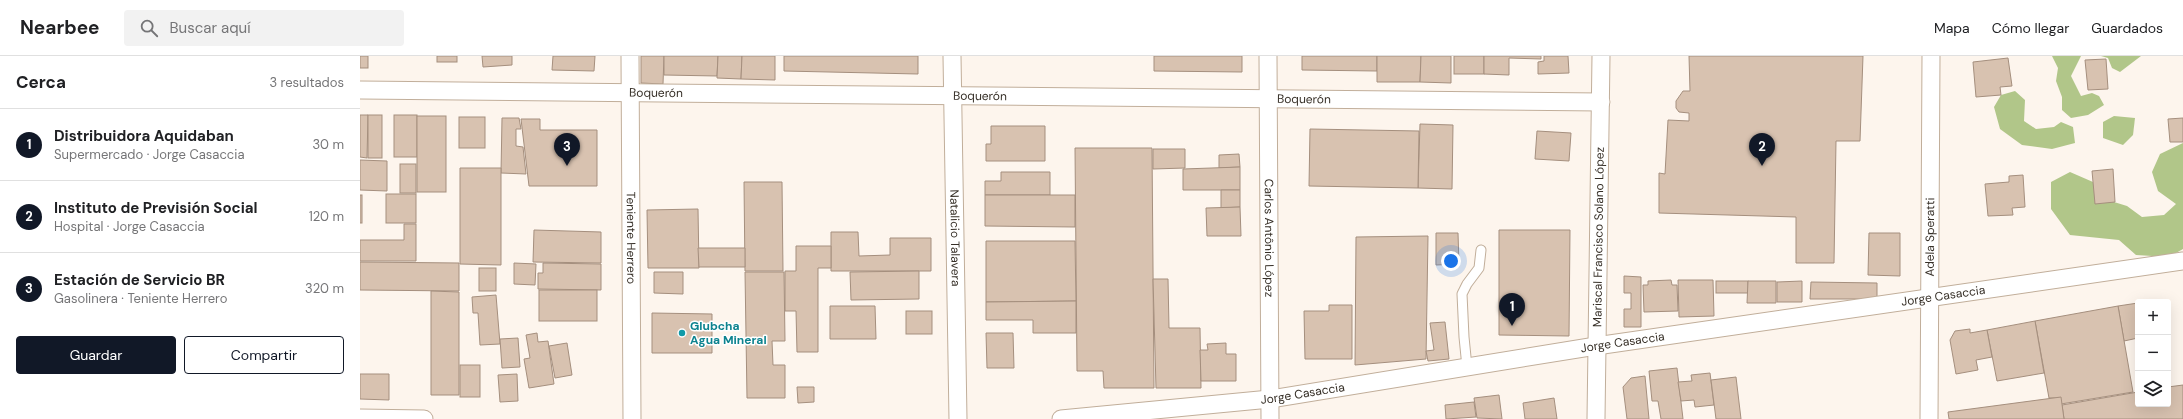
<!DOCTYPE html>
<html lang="es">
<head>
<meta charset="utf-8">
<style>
	body { margin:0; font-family:"DM Sans",sans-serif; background:#f2f2f2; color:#202124 }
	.controls { position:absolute; right:12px; bottom:12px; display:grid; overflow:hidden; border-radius:4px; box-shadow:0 4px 16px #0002 }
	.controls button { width:36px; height:36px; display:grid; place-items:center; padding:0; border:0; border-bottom:1px solid #e0e0e0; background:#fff; color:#202124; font:20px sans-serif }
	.you { position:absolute; left:1091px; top:205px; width:14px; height:14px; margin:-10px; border:3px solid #fff; border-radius:50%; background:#1a73e8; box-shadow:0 0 0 6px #1a73e833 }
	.badge { display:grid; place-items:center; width:26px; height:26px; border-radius:50%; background:#111827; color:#fff; font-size:13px; font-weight:700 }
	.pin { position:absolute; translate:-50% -33px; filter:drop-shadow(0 1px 2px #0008) }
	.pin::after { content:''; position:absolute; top:21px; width:14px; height:12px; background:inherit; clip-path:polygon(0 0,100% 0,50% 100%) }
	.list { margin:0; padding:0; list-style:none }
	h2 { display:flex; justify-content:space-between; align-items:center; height:52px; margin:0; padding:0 16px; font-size:17px }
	h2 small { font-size:13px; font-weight:400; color:#757577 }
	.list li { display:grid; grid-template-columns:26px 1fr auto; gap:12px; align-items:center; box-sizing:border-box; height:72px; padding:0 16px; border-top:1px solid #e0e0e0 }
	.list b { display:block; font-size:15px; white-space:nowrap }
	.list p { margin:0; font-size:13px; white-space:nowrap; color:#757577 }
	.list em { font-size:13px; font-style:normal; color:#757577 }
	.actions { display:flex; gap:8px; padding:12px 16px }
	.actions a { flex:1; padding:9px 0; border:1px solid #111827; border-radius:4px; text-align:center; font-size:14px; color:#111827 }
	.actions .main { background:#111827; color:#fff }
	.icon { flex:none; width:22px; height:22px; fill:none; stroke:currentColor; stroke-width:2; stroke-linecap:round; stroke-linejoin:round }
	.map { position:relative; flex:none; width:1823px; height:363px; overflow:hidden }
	header { display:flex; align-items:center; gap:24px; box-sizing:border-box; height:56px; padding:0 20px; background:#fff; border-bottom:1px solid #e0e0e0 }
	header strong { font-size:19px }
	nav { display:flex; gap:22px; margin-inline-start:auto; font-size:14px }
	.search { width:280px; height:36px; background:#f2f2f2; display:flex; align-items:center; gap:10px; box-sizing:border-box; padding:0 14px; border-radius:4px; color:#757577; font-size:15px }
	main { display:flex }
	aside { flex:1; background:#fff }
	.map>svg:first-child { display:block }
	.forest { fill:#b1c689 }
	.building { fill:#d8c2b0; stroke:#a58f7e }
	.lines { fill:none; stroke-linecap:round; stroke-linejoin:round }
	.lane-casing { stroke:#c1ae9a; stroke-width:11 }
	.street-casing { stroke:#c1ae9a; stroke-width:19 }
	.lane { stroke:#fff; stroke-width:9 }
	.street { stroke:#fff; stroke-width:17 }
	.culture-dot { fill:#0f9aa8; stroke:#fff; stroke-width:1.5 }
	.labels { text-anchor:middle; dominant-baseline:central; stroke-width:3; stroke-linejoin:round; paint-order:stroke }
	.street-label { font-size:12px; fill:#362f27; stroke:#fff }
	.culture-label { font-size:12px; font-weight:bold; fill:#0d838f; stroke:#fff; text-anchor:start }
</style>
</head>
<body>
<header>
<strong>Nearbee</strong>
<div class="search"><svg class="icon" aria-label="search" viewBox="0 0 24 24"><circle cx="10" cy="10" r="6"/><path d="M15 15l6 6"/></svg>Buscar aquí</div>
<nav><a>Mapa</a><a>Cómo llegar</a><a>Guardados</a></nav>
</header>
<main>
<aside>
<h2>Cerca<small>3 resultados</small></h2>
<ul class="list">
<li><span class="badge">1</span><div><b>Distribuidora Aquidaban</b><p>Supermercado · Jorge Casaccia</p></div><em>30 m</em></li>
<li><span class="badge">2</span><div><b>Instituto de Previsión Social</b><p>Hospital · Jorge Casaccia</p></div><em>120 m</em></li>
<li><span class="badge">3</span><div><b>Estación de Servicio BR</b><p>Gasolinera · Teniente Herrero</p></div><em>320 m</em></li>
</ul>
<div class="actions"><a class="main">Guardar</a><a>Compartir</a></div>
</aside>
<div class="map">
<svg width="1823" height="363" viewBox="0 0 1823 363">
	<rect width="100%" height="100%" fill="#fdf5ed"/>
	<!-- forest -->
	<g class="forest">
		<polygon points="1692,0 1721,0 1711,20 1721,40 1732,37 1739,40 1744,49 1728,59 1711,62 1702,54 1702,41 1696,25 1698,12"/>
		<polygon points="1741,0 1781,0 1760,16 1752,12 1748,2"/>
		<polygon points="1655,35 1665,44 1664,65 1676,73 1694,71 1701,66 1713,71 1715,87 1692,93 1662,89 1640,73 1634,51 1641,39"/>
		<polygon points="1754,60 1775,62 1773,79 1763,89 1743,82 1743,66"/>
		<polygon points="1823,87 1823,193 1809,201 1776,199 1759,184 1710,179 1691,153 1691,126 1710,116 1733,126 1741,142 1767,150 1782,161 1804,159 1816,148 1798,135 1792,116 1800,98"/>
	</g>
	<!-- building -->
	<g class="building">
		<rect x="0" y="0" width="8" height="12"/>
		<rect x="77" y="0" width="20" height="6"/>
		<polygon points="122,0 152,0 152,9 123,11"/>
		<polygon points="193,0 235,0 234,15 192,14"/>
		<polygon points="281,0 304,0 303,28 281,27"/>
		<polygon points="304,0 358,0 357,20 304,19"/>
		<polygon points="358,0 382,0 381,23 357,22"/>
		<polygon points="382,0 415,0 415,24 381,23"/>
		<polygon points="424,0 558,0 558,18 424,15"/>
		<polygon points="794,0 882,0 882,16 794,15"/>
		<polygon points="942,0 1017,0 1017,15 942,14"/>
		<polygon points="1017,0 1061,0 1060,26 1017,26"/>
		<polygon points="1061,0 1091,0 1091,27 1060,26"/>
		<rect x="1094" y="0" width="30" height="18"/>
		<polygon points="1124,0 1181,0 1181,3 1149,2 1149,19 1124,18"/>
		<polygon points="1184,0 1208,0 1209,17 1178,18 1178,6 1184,5"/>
		<polygon points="1329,0 1503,0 1500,85 1476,85 1474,207 1436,207 1436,161 1299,157 1299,117 1305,118 1308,64 1329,65 1329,57 1319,56 1316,52 1316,45 1323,35 1330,35"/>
		<polygon points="1648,2 1652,30 1640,31 1641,39 1616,41 1613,6"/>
		<polygon points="1746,3 1748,33 1728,34 1725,4"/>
		<polygon points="0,59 8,59 7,102 0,101"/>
		<rect x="8" y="59" width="14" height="43"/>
		<rect x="34" y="59" width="23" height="42"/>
		<rect x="57" y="60" width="29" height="76"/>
		<rect x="99" y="61" width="26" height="31"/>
		<polygon points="142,62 159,62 161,73 156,73 156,90 163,91 166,118 141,117"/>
		<polygon points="1823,62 1823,86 1810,86 1808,63"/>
		<polygon points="161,63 180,63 180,74 237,74 237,130 169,130"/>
		<polygon points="1060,68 1093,69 1092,133 1058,132"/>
		<polygon points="631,70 685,70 685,105 626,105 626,88 631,88"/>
		<polygon points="950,73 1059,75 1058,132 949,130"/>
		<polygon points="1177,75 1211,77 1209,105 1175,103"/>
		<polygon points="715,92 792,92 794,332 744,332 743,315 717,315"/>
		<polygon points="793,93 825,93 825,112 793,113"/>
		<polygon points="879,98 880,111 859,112 859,99"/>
		<polygon points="0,104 27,105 27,135 0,134"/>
		<rect x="40" y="108" width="16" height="29"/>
		<polygon points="880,111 880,134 823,134 823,113"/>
		<polygon points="100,112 141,112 141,209 100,208"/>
		<polygon points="1753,113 1755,146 1735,148 1732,115"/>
		<polygon points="641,116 690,116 690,139 625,139 625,125 641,125"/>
		<polygon points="1663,119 1665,151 1652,152 1653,159 1628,160 1625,128 1649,126 1649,120"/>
		<polygon points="384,126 422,126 423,215 385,215"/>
		<polygon points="861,134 880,134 880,151 861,152"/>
		<rect x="26" y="138" width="30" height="29"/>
		<rect x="0" y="139" width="2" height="28"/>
		<polygon points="625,139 715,139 715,171 625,170"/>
		<polygon points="880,151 881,180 847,180 846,152"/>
		<polygon points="338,153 339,212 288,212 287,154"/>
		<polygon points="44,168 56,168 56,205 0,205 0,184 44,184"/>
		<polygon points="174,174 241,176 241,207 173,206"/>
		<polygon points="1139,174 1210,174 1209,280 1139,279"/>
		<polygon points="471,176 498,176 499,200 530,199 530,182 571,182 571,215 471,215"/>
		<polygon points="1076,177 1098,177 1099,208 1076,209"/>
		<polygon points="1509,177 1540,177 1540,220 1508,219"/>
		<polygon points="1068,180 1066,303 995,309 996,181"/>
		<polygon points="626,185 715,185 716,245 626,246"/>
		<polygon points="436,190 471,190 471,212 458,212 458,296 437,296 436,255 425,255 425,215 436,215"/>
		<polygon points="338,192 385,192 385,211 339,211"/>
		<polygon points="0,206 99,207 99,235 0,234"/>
		<polygon points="154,207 176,208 175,229 154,228"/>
		<polygon points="183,207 241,208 241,234 178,233 178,217 183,217"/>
		<rect x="119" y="212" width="17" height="23"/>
		<polygon points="559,215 559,243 491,244 490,216"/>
		<polygon points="294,216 323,216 323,238 294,237"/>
		<polygon points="385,216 424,216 425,285 412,285 413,309 425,309 425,342 387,342"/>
		<polygon points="1264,220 1281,221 1281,271 1264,271 1264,253 1271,253 1271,237 1264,237"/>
		<polygon points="793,223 808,223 809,272 840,272 841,332 796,332"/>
		<polygon points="1311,224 1312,229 1317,229 1318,255 1284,256 1283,229 1288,229 1288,225"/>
		<polygon points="1318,224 1353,224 1354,260 1319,261"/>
		<rect x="1356" y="225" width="32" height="12"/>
		<polygon points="1388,225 1416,225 1416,247 1387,247"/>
		<polygon points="1442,225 1442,246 1417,246 1417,226"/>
		<polygon points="1451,226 1517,227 1517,243 1450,243"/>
		<rect x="179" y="234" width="58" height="31"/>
		<polygon points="71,235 99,236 99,339 71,339"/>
		<polygon points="136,239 140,288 120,289 118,257 113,257 112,241"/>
		<polygon points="716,245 716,277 673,277 673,264 626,264 626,246"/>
		<polygon points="1778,247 1778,282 1764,285 1758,250"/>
		<polygon points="969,249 992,249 992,303 945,303 944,255 969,255"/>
		<polygon points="470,250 515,250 516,283 470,283"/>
		<polygon points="1758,250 1773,336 1701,348 1700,342 1689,342 1675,265"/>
		<rect x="546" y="255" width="26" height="23"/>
		<polygon points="292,257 352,258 352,297 292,297"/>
		<polygon points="1675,265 1684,317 1637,325 1627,274"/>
		<polygon points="1085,266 1089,303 1068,305 1066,295 1074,294 1070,267"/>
		<polygon points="1610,273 1610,277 1627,274 1632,301 1616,304 1618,314 1596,318 1590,284 1595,275"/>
		<polygon points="177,277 178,286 188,285 194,328 169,332 164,303 170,302 166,279"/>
		<polygon points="626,277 653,277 654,312 627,312"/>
		<polygon points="158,282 160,311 142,312 140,283"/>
		<polygon points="207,287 212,319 195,322 189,290"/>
		<polygon points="866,287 866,298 876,298 876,325 841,325 840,294 848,294 847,288"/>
		<rect x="100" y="309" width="20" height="32"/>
		<polygon points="1317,312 1323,363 1301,363 1298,345 1292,345 1289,315"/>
		<polygon points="1350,317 1354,349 1335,351 1334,344 1321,345 1318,326 1332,325 1331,319"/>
		<polygon points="0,318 29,318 29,344 0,343"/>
		<polygon points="157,318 158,345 140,346 138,319"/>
		<polygon points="1285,320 1289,363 1267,363 1263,331 1271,322"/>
		<polygon points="1376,321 1381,363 1356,363 1351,324"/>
		<polygon points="1823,329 1823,363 1704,363 1702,349 1778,336 1778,348 1808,348 1808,331"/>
		<polygon points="437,331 454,331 454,346 438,347"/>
		<polygon points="1139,339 1142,363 1117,362 1114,342"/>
		<polygon points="1701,341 1704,363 1589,363 1588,356"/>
		<polygon points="1194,342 1197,363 1165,363 1163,347"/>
		<polygon points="1114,346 1116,361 1086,363 1085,349"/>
	</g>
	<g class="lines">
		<!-- lane casing -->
		<g class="lane-casing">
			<polyline id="lane" points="1107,311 1104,281 1102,238 1107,228 1119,212 1121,194"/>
		</g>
		<!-- street casing -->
		<g class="street-casing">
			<g id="street">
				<path id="s1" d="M270,0l2,363"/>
				<path id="s2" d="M592,0l6,363"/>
				<path id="s3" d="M908,0l2,363"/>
				<path id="s4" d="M0,34l1241,12"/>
				<polyline points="0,362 64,363"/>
				<path id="s5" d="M701,363l209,-20 326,-53 587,-85"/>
				<path id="s6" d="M1236,363l5,-363"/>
				<path id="s7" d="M1569,363l2,-363"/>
			</g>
		</g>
		<!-- lane -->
		<use href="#lane" class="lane"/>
		<!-- street -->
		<use href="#street" class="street"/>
	</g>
	<!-- markers -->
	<circle class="culture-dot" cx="322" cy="277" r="4"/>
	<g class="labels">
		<!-- street labels -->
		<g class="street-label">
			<text stroke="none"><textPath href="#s4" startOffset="296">Boquerón</textPath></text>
			<text stroke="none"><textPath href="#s4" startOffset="620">Boquerón</textPath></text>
			<text stroke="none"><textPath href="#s4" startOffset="944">Boquerón</textPath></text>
			<text stroke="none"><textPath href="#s6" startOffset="182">Mariscal Francisco Solano López</textPath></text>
			<text stroke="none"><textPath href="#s7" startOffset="182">Adela Speratti</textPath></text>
			<text stroke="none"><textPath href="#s1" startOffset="182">Teniente Herrero</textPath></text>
			<text stroke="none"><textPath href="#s2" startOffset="182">Natalicio Talavera</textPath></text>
			<text stroke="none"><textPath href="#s3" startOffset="182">Carlos Antônio López</textPath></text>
			<text stroke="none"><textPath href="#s5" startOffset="891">Jorge Casaccia</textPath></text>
			<text stroke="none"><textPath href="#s5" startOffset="567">Jorge Casaccia</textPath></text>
			<text stroke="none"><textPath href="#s5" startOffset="243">Jorge Casaccia</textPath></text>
		</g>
		<!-- culture labels -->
		<g class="culture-label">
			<text x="330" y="270">Glubcha<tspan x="330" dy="14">Agua Mineral</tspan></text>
		</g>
	</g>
</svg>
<div class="controls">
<button>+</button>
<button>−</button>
<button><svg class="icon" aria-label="layers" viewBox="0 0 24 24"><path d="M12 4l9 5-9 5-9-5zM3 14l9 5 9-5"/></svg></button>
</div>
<div class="you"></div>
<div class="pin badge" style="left:1152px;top:270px">1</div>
<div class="pin badge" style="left:1402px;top:110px">2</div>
<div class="pin badge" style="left:207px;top:110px">3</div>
</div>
</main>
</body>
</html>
